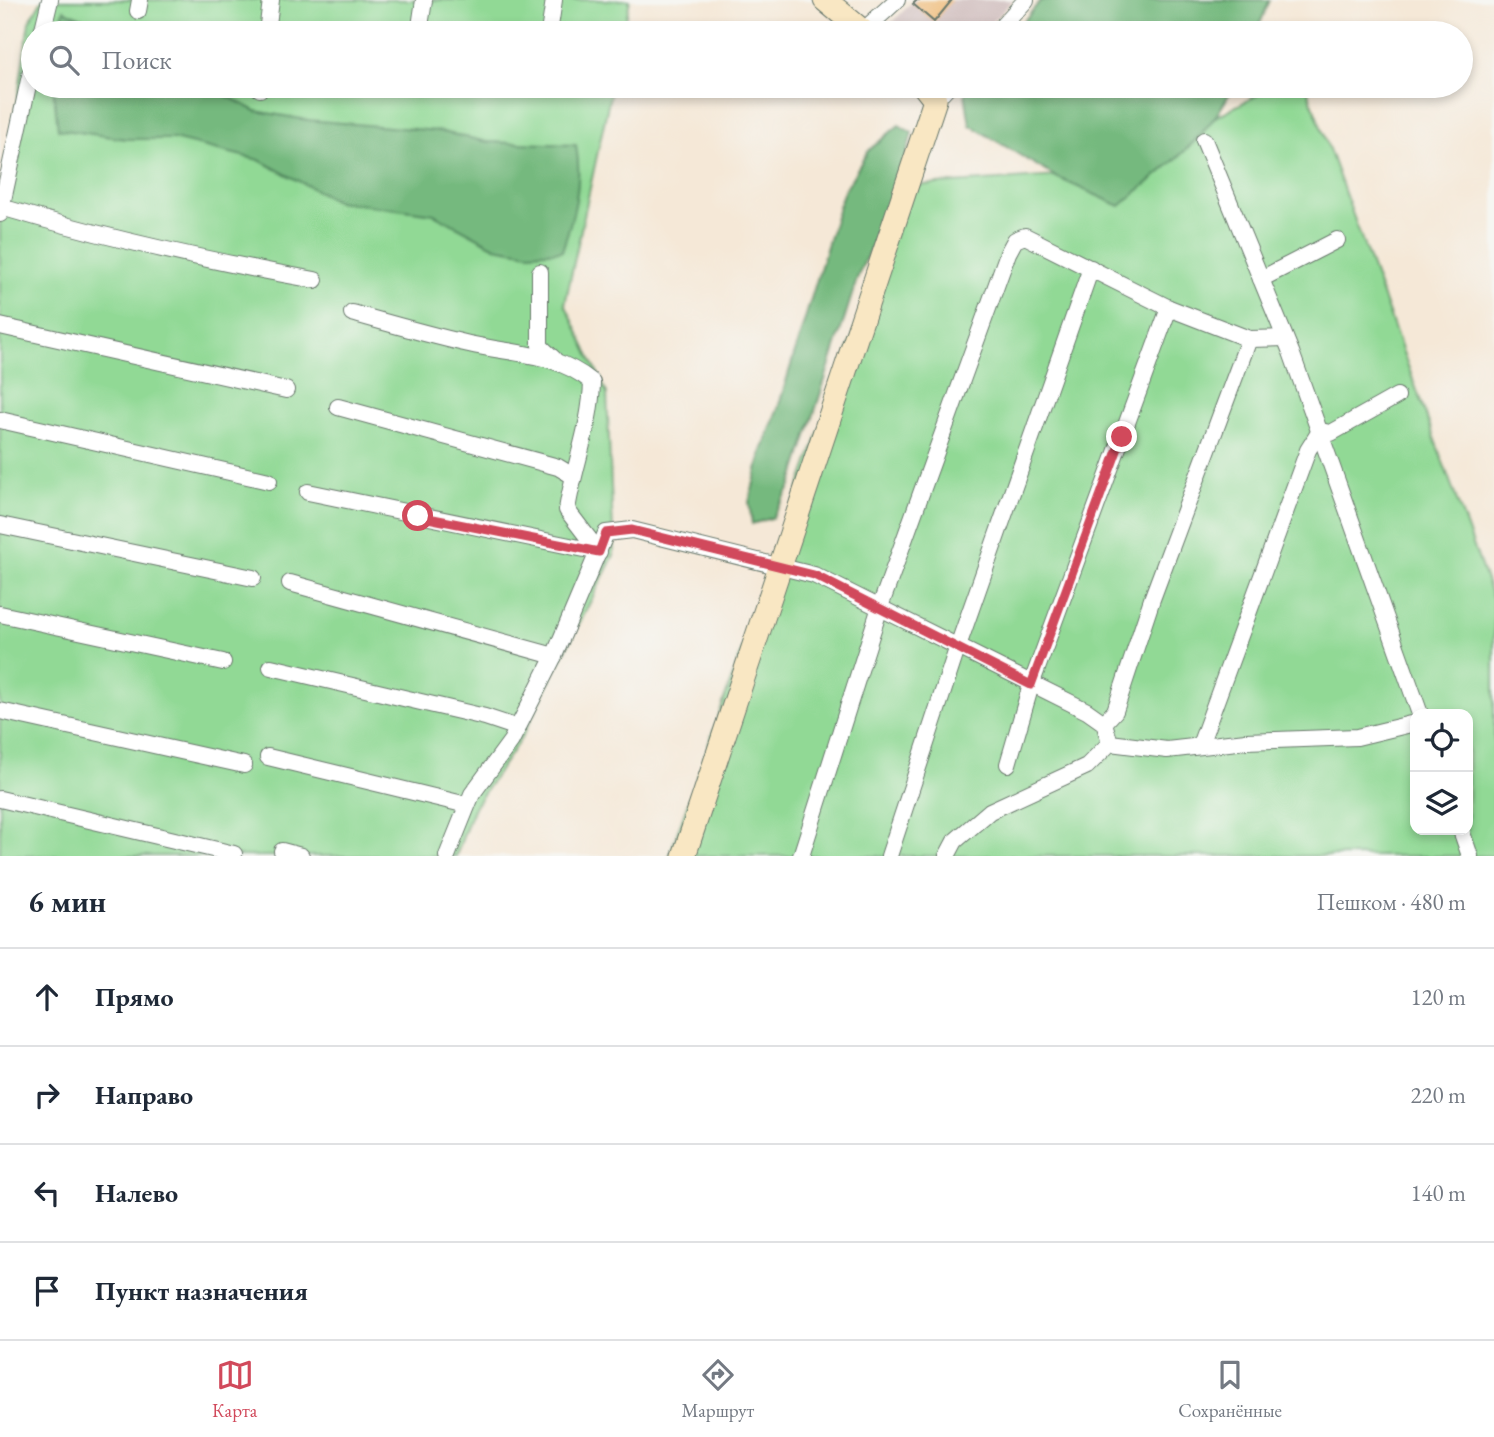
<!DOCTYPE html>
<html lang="ru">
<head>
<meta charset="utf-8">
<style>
	body { margin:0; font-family:"EB Garamond",serif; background:#f6f6f7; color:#1f2937 }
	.controls { position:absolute; right:21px; bottom:21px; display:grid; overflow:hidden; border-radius:14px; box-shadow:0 4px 10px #0003 }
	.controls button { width:63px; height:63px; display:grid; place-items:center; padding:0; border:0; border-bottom:2px solid #e0e1e3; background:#fff; color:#1f2937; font:35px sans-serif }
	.stop { position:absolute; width:21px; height:21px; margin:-16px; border:5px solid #d1495b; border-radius:50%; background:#fff }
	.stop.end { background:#d1495b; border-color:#fff; box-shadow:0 2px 7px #0008 }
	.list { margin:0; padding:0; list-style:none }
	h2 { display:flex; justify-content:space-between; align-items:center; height:91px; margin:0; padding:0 28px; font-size:30px }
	h2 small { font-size:23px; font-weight:400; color:#747a83 }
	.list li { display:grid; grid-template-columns:46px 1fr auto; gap:21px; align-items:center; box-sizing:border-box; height:98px; padding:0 28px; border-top:2px solid #e0e1e3 }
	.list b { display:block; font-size:26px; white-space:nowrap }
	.list em { font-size:23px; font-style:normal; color:#747a83 }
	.icon { flex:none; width:38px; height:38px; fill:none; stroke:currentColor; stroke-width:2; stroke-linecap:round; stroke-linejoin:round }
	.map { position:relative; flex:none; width:1494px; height:856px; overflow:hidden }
	.search { position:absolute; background:#fff; box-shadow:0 4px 10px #0003; left:21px; right:21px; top:21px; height:77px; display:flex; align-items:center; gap:18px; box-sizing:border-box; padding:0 24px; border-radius:38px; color:#747a83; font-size:26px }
	.sheet { height:483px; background:#fff }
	nav { display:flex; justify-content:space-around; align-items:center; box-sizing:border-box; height:98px; border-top:2px solid #e0e1e3; background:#fff; font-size:19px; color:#747a83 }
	nav a { display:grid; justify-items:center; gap:4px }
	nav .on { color:#d1495b }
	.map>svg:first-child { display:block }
	.industrial { fill:#d1bfbf }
	.green { fill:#91d995; stroke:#588b64; stroke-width:2; fill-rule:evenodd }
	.forest { fill:#74b97e; stroke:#4a7b59; stroke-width:2 }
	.building { fill:#efb872 }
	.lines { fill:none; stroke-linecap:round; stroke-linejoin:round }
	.street-casing { stroke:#6a796d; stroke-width:18 }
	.secondary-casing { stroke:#6a796d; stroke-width:25 }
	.street { stroke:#fff; stroke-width:16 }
	.secondary { stroke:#f9e7c3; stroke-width:23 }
	.route { stroke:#d1495b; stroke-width:9 }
</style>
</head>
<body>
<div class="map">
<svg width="1494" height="856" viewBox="0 0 1494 856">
	<rect width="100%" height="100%" fill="#f6f6f2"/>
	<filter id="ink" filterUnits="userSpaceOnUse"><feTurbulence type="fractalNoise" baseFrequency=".0143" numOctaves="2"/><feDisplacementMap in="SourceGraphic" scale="14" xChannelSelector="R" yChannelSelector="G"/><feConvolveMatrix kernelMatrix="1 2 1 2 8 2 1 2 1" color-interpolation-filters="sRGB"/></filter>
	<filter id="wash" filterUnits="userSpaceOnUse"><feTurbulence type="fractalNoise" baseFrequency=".00686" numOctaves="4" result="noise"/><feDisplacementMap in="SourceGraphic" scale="28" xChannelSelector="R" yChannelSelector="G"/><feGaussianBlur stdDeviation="1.57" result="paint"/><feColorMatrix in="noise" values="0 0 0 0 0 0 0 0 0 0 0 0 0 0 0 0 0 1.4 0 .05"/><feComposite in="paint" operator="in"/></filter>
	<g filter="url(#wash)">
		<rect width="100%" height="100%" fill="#f5e8d7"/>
		<!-- industrial -->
		<polygon class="industrial" points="914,0 1013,0 982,33 883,32"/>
		<!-- green -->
		<g class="green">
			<polygon points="42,0 630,0 623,33 33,33 33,86 612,86 565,304 607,393 614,555 522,737 473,809 456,856 0,856 0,214 29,22"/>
			<path d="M1275,86h31l188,516v254h-825l237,-670 201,-13zM1415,714h53v116h-53z"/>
		</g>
		<!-- forest -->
		<g class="forest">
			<polygon points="1041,0 1270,0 1256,33 1014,33"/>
			<polygon points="64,10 114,33 59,33"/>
			<path d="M53,86h155l48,25 51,9 131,11 50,11 88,3c7,40 -2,69 -14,106l-33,2 -34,-6 -61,-33 -98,-13 -77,-41 -86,-21h-47l-68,-10z"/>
			<path d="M972,86h261c-22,51 -72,85 -113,120l-64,-29 -86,-52 -5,-31z"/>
			<polygon points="899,125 912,133 898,186 858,276 791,486 772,518 752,524 749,502 761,454 778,408 843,193 868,151"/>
		</g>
		<g id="blocks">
			<!-- building -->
			<polygon class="building" points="917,0 952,0 934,22 913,4"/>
		</g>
	</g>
	<g filter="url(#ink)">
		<use href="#blocks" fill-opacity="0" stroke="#6a796d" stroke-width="2"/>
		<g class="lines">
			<!-- street casing -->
			<g class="street-casing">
				<g id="street">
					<polyline points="138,11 140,0"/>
					<polyline points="863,31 897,0"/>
					<polyline points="42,33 50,0"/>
					<polyline points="267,33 271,0"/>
					<polyline points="419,33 424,0"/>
					<polyline points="549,33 554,0"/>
					<polyline points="996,33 1026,0"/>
					<polyline points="260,89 260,86"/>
					<polyline points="935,100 948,86"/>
					<polyline points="1204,140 1291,352 1420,714"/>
					<path d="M1,207c104,31 208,54 314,73"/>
					<polyline points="0,214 33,62"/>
					<polyline points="540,272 540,346 554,359"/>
					<polyline points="1261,279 1337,240"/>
					<polyline points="0,326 286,390"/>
					<polyline points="338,407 558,467 573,476"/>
					<polyline points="0,420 269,481"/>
					<path d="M308,492l291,60 -32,-42c7,-45 24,-84 25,-128 -36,-30 -80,-28 -123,-38 -40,-9 -78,-20 -117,-31"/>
					<polyline points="0,525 253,578"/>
					<polyline points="290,583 554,656"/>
					<polyline points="0,614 223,662"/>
					<polyline points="271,667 485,717 518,728"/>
					<polyline points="0,711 244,765"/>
					<polyline points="1104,723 1115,711 1152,599 1249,339"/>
					<polyline points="1200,745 1308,450 1320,431 1331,433 1397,396"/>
					<polyline points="268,757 467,805"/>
					<polyline points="1008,764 1031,685 1169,308"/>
					<polyline points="0,799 234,854"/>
					<polyline points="1461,830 1470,856"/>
					<polyline points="282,851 301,856"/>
					<polyline points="447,856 472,794 511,741 554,656 606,533 632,530 814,575 1087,711 1104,723 1110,743"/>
					<polyline points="801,856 880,607 1008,253 1015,240 1025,236 1169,308 1249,339 1285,338"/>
					<polyline points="889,856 958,646 1091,268"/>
					<polyline points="947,856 955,841 990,811 1087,766 1110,743 1167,750 1246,741 1357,737 1415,723"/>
				</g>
			</g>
			<!-- secondary casing -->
			<g class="secondary-casing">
				<g id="secondary">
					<polyline points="825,0 865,33"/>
					<polyline points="684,856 935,100 924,86"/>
				</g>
			</g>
			<!-- street -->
			<use href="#street" class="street"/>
			<!-- secondary -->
			<use href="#secondary" class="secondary"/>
		</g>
	</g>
	<g class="lines" filter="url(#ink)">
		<!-- route -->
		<polyline class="route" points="418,516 599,552 606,533 632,530 814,575 1031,685 1122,437"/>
	</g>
</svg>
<div class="controls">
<button><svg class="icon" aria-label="locate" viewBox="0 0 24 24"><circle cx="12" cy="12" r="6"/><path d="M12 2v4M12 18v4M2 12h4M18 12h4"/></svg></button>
<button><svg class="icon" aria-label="layers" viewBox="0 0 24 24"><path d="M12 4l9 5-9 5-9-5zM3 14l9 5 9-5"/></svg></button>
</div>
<div class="stop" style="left:418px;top:516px"></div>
<div class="stop end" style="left:1122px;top:437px"></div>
<div class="search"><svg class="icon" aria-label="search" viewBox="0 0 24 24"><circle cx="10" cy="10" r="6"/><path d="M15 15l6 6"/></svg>Поиск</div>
</div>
<section class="sheet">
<h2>6 мин<small>Пешком · 480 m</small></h2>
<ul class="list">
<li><svg class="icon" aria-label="ahead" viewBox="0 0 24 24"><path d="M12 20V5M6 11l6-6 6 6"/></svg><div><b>Прямо</b></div><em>120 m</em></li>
<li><svg class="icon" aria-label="right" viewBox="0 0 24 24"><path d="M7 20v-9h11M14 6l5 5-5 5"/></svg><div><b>Направо</b></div><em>220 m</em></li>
<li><svg class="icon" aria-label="left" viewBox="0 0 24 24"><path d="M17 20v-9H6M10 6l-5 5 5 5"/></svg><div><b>Налево</b></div><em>140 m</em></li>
<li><svg class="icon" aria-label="arrive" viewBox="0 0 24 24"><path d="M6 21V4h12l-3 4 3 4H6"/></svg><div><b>Пункт назначения</b></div></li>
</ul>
</section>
<nav>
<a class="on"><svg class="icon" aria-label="map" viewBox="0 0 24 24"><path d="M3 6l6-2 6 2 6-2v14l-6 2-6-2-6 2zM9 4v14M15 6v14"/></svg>Карта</a>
<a><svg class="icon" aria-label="directions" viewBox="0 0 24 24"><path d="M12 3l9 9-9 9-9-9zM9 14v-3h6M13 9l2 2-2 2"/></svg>Маршрут</a>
<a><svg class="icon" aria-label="saved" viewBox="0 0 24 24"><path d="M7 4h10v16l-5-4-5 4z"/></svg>Сохранённые</a>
</nav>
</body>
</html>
